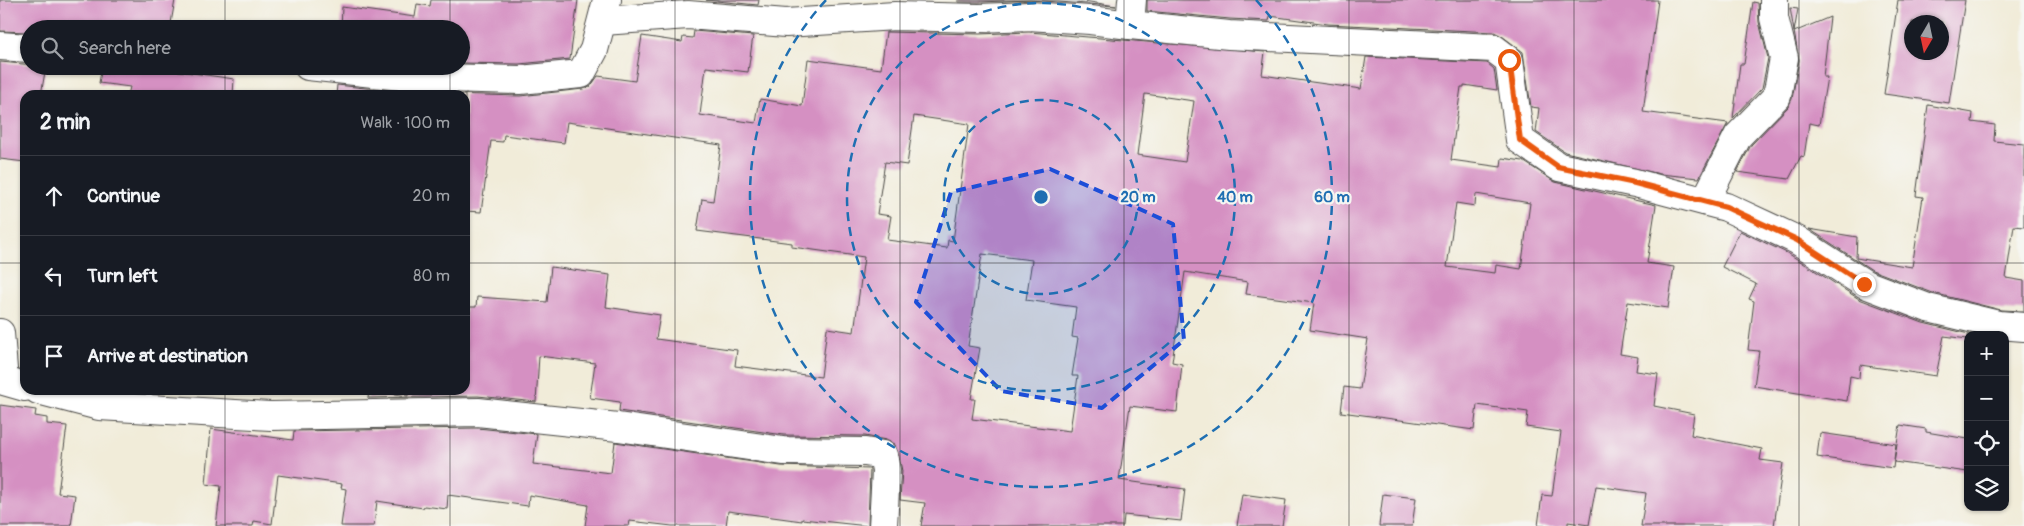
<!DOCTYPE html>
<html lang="en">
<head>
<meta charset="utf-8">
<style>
	body { margin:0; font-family:Pangolin,sans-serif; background:#20242c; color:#f1f3f6 }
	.controls { position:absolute; right:15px; bottom:15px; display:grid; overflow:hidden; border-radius:10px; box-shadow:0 1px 4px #0004 }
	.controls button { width:45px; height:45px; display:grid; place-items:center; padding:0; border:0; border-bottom:1px solid #363941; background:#171b24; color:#f1f3f6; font:25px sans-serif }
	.compass { position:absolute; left:1904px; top:15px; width:45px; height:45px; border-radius:50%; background:#171b24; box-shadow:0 1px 4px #0004; rotate:189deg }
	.stop { position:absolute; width:15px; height:15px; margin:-11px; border:4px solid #ea580c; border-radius:50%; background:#fff }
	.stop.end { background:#ea580c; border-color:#fff; box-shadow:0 1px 5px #0008 }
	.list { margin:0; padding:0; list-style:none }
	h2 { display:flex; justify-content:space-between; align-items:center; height:65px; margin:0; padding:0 20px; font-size:21px }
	h2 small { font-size:16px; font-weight:400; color:#9ea1a6 }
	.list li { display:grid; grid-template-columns:32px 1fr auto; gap:15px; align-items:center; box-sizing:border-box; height:80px; padding:0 20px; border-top:1px solid #363941 }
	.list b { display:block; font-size:19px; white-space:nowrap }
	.list em { font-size:16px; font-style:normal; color:#9ea1a6 }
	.icon { flex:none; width:28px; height:28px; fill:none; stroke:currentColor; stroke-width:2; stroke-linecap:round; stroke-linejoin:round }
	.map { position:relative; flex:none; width:2024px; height:526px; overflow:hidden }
	.search { position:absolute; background:#171b24; box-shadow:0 1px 4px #0004; left:20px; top:20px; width:450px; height:55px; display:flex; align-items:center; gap:12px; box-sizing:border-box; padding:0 18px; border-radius:28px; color:#9ea1a6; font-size:19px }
	.panel { position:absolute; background:#171b24; box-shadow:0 1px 4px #0004; left:20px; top:90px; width:450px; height:305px; border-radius:15px }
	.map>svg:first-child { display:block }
	.building { fill:#d590c2; fill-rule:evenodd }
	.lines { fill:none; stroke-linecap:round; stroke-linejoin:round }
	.minor-casing { stroke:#494845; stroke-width:30 }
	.minor { stroke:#fff; stroke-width:28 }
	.route { stroke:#ea580c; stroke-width:6 }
	.marked { fill:#1d4ed8; fill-opacity:0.2; stroke:#1d4ed8; stroke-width:4; stroke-dasharray:10 6; stroke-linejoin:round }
	.grid { fill:none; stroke:#2b2b2b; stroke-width:1; stroke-opacity:0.55 }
	.ring { fill:none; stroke:#1f6fb2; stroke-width:2.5; stroke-dasharray:9 6 }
	.centre { fill:#1f6fb2; stroke:#f6f6f2; stroke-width:2.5 }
	.ring-label { font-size:15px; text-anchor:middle; font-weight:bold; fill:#1f6fb2; stroke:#f6f6f2; stroke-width:4.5; stroke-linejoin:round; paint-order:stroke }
</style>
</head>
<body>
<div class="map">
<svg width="2024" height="526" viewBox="0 0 2024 526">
	<rect width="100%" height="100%" fill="#f6f6f2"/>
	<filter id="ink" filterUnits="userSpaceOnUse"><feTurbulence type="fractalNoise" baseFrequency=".02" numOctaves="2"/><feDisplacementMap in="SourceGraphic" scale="10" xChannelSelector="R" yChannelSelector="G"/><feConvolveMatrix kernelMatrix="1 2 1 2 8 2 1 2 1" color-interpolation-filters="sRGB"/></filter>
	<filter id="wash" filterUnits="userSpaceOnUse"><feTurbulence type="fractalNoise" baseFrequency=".0096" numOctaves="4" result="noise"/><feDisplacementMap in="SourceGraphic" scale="20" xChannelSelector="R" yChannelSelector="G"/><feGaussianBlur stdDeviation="1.12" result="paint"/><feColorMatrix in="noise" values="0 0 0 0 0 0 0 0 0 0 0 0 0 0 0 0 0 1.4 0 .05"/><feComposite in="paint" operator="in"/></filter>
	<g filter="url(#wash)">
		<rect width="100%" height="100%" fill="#f1ecd9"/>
		<g id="blocks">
			<!-- building -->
			<g class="building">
				<polygon points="0,0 175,0 170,29 29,29 29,32 0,31"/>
				<polygon points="431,0 578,0 570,59 519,64 461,63 461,29 341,29 342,7 415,17 417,4 430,6"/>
				<polygon points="706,0 759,0 758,5"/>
				<polygon points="958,0 1077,0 1116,6 1030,0 979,2 958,2"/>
				<polygon points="1147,0 1658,0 1643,112 1728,123 1699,178 1660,174 1565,152 1536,132 1539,108 1531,107 1523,52 1502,36 1494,32 1328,24 1270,16 1269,21 1230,19 1147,11"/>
				<path d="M1898,0h67l-16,103 -65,-9zM1912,22h30v30h-30z"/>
				<polygon points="1753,2 1758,3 1759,22 1768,58 1762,88 1733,118 1740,64 1744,64"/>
				<polygon points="1790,8 1798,9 1794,32 1830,17 1823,77 1827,77 1819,125 1809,123 1804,157 1801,156 1789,179 1737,172 1751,145 1788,107 1792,99 1799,60"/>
				<path d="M694,31l59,5 -5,36 -42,-5 -6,48 56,8 4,-24 42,7 6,-47 73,10 5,-37 93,2 50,-2 236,20 -3,23 99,14 5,-32 121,6 7,6 3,21 -33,-5v2h-3l-10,73 50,7 1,-9 21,3 32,21 101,23 -9,58 27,4 -6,41 -40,-6 -8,52 18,3 -2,14 22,3 -4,32 40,8 -3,21 71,14 -2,11 23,3 -9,63h-133l5,-33 -50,-7 -7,39 -21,-3v4h-30l4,-31 10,1 9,-64 -35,-5 2,-15 -51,-7 -3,25 -133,-18 3,-25 16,2 8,-50 -58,-9 4,-27 -68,-9 2,-12 -63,-10 -13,90 10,2 -5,48 -47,-6 -11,74 66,9 -4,32 -57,-6 -1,11h-202l4,-23 -25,-3 2,-29 -4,-19 -4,-8 -8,-4 -21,-4 -81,-1 -165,-24 1,-9 -30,-4 5,-35 -56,-7 -3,46 -58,-6 -110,2 1,-8 39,6v-6h57v-83h11l1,-10 70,5 4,-35 59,8 -4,32 54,8 -4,24 81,11 -2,16 86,11 6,-49 27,4 10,-75 -72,-10v-4l-95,-12 5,-32 11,2 8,-56 -154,-23 -3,21 -60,-8 -1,7 -12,-1 -10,71 -16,-1v-116h-129l1,-10 74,8 109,3 63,-7 7,-2 8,-11 37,5 7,-45 40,6 1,-5 10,1zM1145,94l49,7 -9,61 -48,-7zM914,116l55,8 -16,117 -5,-1 -1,8 -60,-8 4,-24 -14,-2 8,-52 22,3zM1476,194l54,9 -9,66 -25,-4 -1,8 -48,-6 9,-64 19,3zM982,254l50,6 -6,40 50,7 -4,30 6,1 -6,38h6l-8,55 -98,-12 3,-20h-4l9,-51 -12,-2z"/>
				<polygon points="0,62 46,66 41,95 25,95 25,162 0,159"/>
				<polygon points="102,66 165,66 165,69 234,79 233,95 128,95 130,87 99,83"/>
				<polygon points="1928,105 1973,113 1972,122 1995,125 1994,141 2024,144 2024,227 2014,226 2006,278 2024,281 2024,311 2001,310 1933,293 1872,270 1809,229 1857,237 1856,258 1912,267 1923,197 1916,196"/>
				<polygon points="1740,231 1789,254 1859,299 1923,323 1973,335 1968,335 1968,339 1944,336 1936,376 1860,365 1859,378 1850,376 1847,401 1754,386 1759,351 1748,350 1754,301 1749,299 1756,284 1722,267"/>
				<polygon points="0,405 36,410 35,416 47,418 47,424 67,426 58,493 75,495 71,526 0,526"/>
				<polygon points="1900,425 1926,429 1926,432 1968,439 1968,472 1894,462"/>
				<polygon points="477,428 537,434 533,464 611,473 615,442 781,466 870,469 868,526 802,519 802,521 728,511 726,526 672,526 630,521 629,526 585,526 588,505 529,495 528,506 448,495 447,509 424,506 423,508 377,501 374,526 341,526 346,489 341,488 342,484 278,475 272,524 254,521 253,526 216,526 221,486 206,484 211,429 293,440 294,431"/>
				<polygon points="1820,433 1896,444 1893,468 1817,457"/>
				<polygon points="1242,494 1286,500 1282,526 1237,526"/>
				<polygon points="1383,494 1416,498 1412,526 1379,526"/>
			</g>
		</g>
	</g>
	<g filter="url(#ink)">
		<use href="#blocks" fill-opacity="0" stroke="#494845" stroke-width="1"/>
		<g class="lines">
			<!-- minor casing -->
			<g class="minor-casing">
				<g id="minor">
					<polyline points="1132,0 1130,25 1229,35 1493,48 1509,60 1520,140 1559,167 1635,183 1726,207 1797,240 1865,284 1928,308 1999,325 2024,327"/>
					<polyline points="603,21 688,15 786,23 895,16 979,18 1029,16 1090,20 1130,25"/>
					<polyline points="0,46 29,48"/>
					<polyline points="308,66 411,77 520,80 581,74 594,50 607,0"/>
					<polyline points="1705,201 1738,136 1777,96 1784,58 1774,18 1774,0"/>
					<polyline points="0,333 4,381 25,387"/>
					<polyline points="38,390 99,406 271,416 478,412 618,427 783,451 865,452 883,455 886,470 883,526"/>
				</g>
			</g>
			<!-- minor -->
			<use href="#minor" class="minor"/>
		</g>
	</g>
	<g class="lines" filter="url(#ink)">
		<!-- route -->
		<polyline class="route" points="1509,60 1520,140 1558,167 1635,183 1726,207 1797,240 1864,284"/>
	</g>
	<!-- marked area -->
	<path class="marked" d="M1050,169l123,55 11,116 -82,68 -101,-17 -85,-89 35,-110z"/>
	<!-- grid -->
	<path class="grid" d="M225,0v29M450,0v29M675,0v526M900,0v526M1124,0v526M1349,0v526M1574,0v526M1799,0v526M225,66v29M450,66v29M0,263h25M465,263h1559M225,390v136M450,390v136"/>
	<!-- distance rings -->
	<g class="ring">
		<circle cx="1041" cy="197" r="97"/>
		<circle cx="1041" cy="197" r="194"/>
		<path d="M1256 0A291 291 0 1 1 826 0"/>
	</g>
	<circle cx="1041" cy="197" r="8" class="centre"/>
	<g class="ring-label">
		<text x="1138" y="202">20 m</text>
		<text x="1235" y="202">40 m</text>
		<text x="1332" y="202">60 m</text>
	</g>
</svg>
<div class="controls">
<button>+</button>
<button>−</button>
<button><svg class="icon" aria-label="locate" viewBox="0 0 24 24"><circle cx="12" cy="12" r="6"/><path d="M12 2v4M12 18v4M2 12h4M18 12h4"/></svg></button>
<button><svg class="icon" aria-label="layers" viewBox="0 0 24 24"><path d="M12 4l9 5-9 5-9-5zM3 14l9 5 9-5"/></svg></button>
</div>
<svg class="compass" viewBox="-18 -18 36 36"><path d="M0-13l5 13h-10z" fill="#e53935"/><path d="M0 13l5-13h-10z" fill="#9ea1a6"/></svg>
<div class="stop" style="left:1509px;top:60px"></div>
<div class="stop end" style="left:1864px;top:284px"></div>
<div class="search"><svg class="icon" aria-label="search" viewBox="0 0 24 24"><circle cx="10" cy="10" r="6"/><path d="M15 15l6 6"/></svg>Search here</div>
<section class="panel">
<h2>2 min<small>Walk · 100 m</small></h2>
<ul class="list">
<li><svg class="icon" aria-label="ahead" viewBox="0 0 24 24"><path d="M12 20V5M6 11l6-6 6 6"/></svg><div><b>Continue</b></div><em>20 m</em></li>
<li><svg class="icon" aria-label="left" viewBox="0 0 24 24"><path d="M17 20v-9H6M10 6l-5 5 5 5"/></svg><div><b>Turn left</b></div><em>80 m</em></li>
<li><svg class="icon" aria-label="arrive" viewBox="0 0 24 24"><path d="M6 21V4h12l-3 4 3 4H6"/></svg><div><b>Arrive at destination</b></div></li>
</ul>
</section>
</div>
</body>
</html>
